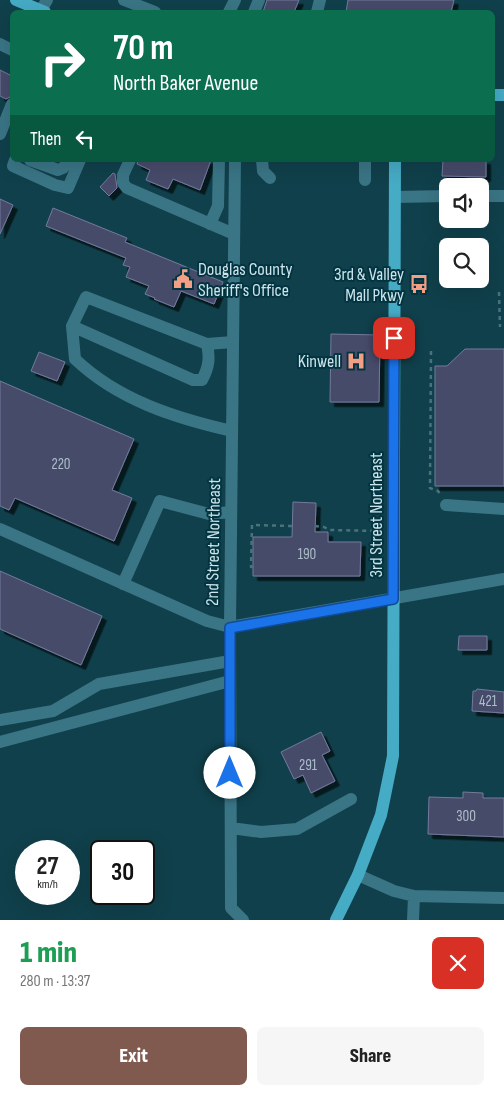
<!DOCTYPE html>
<meta charset="utf-8">
<style>
body{margin:0;font-family:"Sofia Sans Condensed",sans-serif;background:#f6f6f6;color:#222;height:100vh;display:flex;flex-direction:column;font-size:19px;white-space:nowrap}
*{box-sizing:border-box;margin:0}
p{font-size:16px;color:#767676}
.icon{flex:none;width:28px;height:28px;fill:none;stroke:currentColor;stroke-width:2;stroke-linecap:round;stroke-linejoin:round}
.map{position:relative;height:920px;overflow:hidden}
.details{display:flex;flex-direction:column;background:#fff;flex:1}
.details>*{flex:none}
.guide{position:absolute;left:10px;top:10px;width:485px;height:152px;border-radius:8px;box-shadow:0 5px 20px #0002;background:#0b6e4f;color:#fff;overflow:hidden}
.controls{position:absolute;left:439px;top:178px;display:grid;gap:10px}
.controls a{display:grid;place-items:center;width:50px;height:50px;border-radius:8px;background:#fff;box-shadow:0 5px 20px #0002;font-size:25px}
.speed{position:absolute;left:15px;top:840px;display:flex;gap:10px;font-size:25px;font-weight:700;text-align:center}
.speed>*{display:grid;place-content:center;width:65px;height:65px;border-radius:50%;background:#fff;box-shadow:0 5px 20px #0002;line-height:1}
.speed small{font-size:12px;font-weight:400}
.speed .limit{border:2px solid #111;border-radius:8px;background:#fff;color:#111}
.pin{position:absolute;display:grid;place-items:center;width:42px;height:42px;color:#fff;margin:-21px;border-radius:10px;box-shadow:0 2px 8px #0006}
.me{position:absolute;width:55px;margin:-28px;rotate:0deg;stroke-linejoin:round;filter:drop-shadow(0 0 4px #0008)}
.turn{display:flex;align-items:center;gap:18px;height:105px;padding:0 20px;font-size:22px}
.turn .icon{width:65px;height:65px;stroke-width:2.5}
.turn b{display:block;font-size:35px;line-height:42px}
.then{display:flex;align-items:center;height:48px;padding:0 20px;background:#0003;gap:10px;font-size:19px}
.round{display:grid;place-items:center;flex:none;width:52px;height:52px;border-radius:8px;background:#f6f6f6}
.headline{display:flex;align-items:center;justify-content:space-between;height:85px;padding:0 20px}
h1{font-size:30px;font-weight:800;line-height:38px;color:#1e9e55}
.primary-button{display:flex;gap:10px;margin-top:auto;padding:10px 20px}
.primary-button a{flex:1;height:58px;border-radius:8px;background:#805a4f;color:#fff;font-size:20px;font-weight:800;line-height:58px;text-align:center}
.primary-button a+a{background:#f6f6f6;color:#222}
.map>svg:first-child{display:block}
</style>
<div class="map">
<svg width="504" height="920" viewBox="0 0 504 920">
<defs>
<filter id="shadow"><feDropShadow dx="4.5" dy="4.5" stdDeviation="0" flood-color="#0009"/></filter>
</defs>
<rect width="100%" height="100%" fill="#10404b"/>
<path fill="#474b6b" stroke="#747a9d" filter="url(#shadow)" d="M267,0H299L294,12H263Z
M348,0H454L451,12H346Z
M0,70L12,76V96L6,99L0,96Z
M138,160H211L200,190L173,179L168,189L146,180L150,170L137,164Z
M443,160H486V177L442,176Z
M113,173L115,174L117,188L109,196L100,187Z
M0,199L13,205L0,234Z
M53,208L127,238L125,242L223,282L214,304L181,291L174,307L154,299L155,298L145,294L149,286L126,277L130,267L123,265L126,258L46,226Z
M331,334L380,335L379,402H330Z
M465,349H504V486H435V366H447Z
M39,352L65,362L57,381L31,371Z
M0,381L134,439L112,490L132,498L114,541L15,498L9,510L0,506Z
M293,502L316,503L315,532H328V542H361L360,576H253V537H292Z
M0,571L102,616L81,665L0,629Z
M459,636H487V650H458Z
M477,689L504,692V713L472,711L473,691H476Z
M321,732L330,751L322,755L335,781L311,793L303,775L294,779L281,752Z
M463,792L483,793V798H504V837L428,834L429,797L463,798Z"/>
<g fill="none" stroke-linecap="round" stroke-linejoin="round">
<path stroke="#49727c" stroke-width="2.5" stroke-dasharray="4 4" stroke-linecap="butt" d="M499,292L500,327
M431,351L430,488L438,491L440,494
M315,526L324,527L330,530L378,531
M253,567H251L252,525L292,526"/>
<path stroke="#3a7585" stroke-width="12" d="M124,0L155,12
M40,12L47,0
M229,12L235,0
M254,12L259,0
M317,12L320,0
M0,44L12,50
M0,134L12,104
M15,160L13,166L55,185L68,188L80,160
M30,160L58,170L63,168L70,160
M130,160L123,175V183L127,188L234,234
M235,160L230,627L231,908L243,920
M262,160L263,171L270,178
M365,180V160
M480,196H504
M395,197L448,196
M210,224L218,206L219,160
M72,326L193,380H202C209,367 210,358 207,344
M232,431C175,418 118,400 75,359L72,326L86,297L207,344L233,342
M446,505L504,509
M0,529L207,621L230,627L504,579
M123,584L160,501L209,514L231,512
M0,720L53,711L99,684L230,661
M0,742L230,681
M231,828L261,832L297,829L351,799
M358,875L394,891L414,896L504,898
M413,920L414,896"/>
<path stroke="#46abc5" stroke-width="12" d="M16,0L45,12
M492,95H504
M336,920L358,875L381,815L393,756L395,160"/>
</g>
<g fill="none" stroke-linecap="round" stroke-linejoin="round">
<g stroke="#114b97" stroke-width="12">
<path id="route" d="M230,773V628L393,599L394,338"/>
</g>
<use href="#route" stroke="#1a73e8" stroke-width="9"/>
</g>
<defs>
<g id="civic-bare" transform="scale(1.5)"><path d="M-.6-6.5H3V-4.5H.6V-3L4-1V1h2V6H-6V1h2V-1L-.6-3ZM-1.2 2.5V6h2.4V2.5Z" fill="#f39f85" stroke="#023541" stroke-width="2.5" paint-order="stroke"/></g>
<g id="bus-bare" transform="scale(1.5)"><path d="M-5-6H5V4H4V6H2V4H-2V6H-4V4H-5ZM-3.5-4V0h7V-4ZM-3.5 1.2v1.5H-2V1.2ZM2 1.2v1.5H3.5V1.2Z" fill="#f39f85" stroke="#023541" stroke-width="2.5" paint-order="stroke"/></g>
<g id="hospital-bare" transform="scale(1.5)"><path d="M-5-5h3v3.5h4V-5h3V5h-3V1.5h-4V5h-3Z" fill="#f39f85" stroke="#023541" stroke-width="2.5" paint-order="stroke"/></g>
</defs>
<g fill-rule="evenodd">
<use href="#civic-bare" x="183" y="279"/>
<use href="#bus-bare" x="419" y="284"/>
<use href="#hospital-bare" x="356" y="361"/>
</g>
<g text-anchor="middle" stroke-width="4" stroke-linejoin="round" paint-order="stroke">
<g font-size="15" fill="#acbecb">
<text x="61" y="469">220</text>
<text x="307" y="559">190</text>
<text x="488" y="706">421</text>
<text x="308" y="770">291</text>
<text x="466" y="821">300</text>
</g>
<g font-size="18" fill="#cde4eb" stroke="#023541" text-anchor="end">
<text x="198" y="275" text-anchor="start">Douglas County<tspan x="198" dy="21">Sheriff's Office</tspan></text>
<text x="404" y="280">3rd &amp; Valley<tspan x="404" dy="21">Mall Pkwy</tspan></text>
<text x="341" y="367">Kinwell</text>
</g>
<g font-size="18" fill="#cde4eb" stroke="#023541">
<text transform="translate(376 515) rotate(-90)" y="6">3rd Street Northeast</text>
<text transform="translate(213 542) rotate(-89)" y="6">2nd Street Northeast</text>
</g>
</g>
</svg>
<div class="controls">
<a><svg class="icon" aria-label="sound" viewBox="0 0 24 24"><path d="M4 9h4l5-4v14l-5-4H4zM17 9q2 3 0 6"/></svg></a>
<a><svg class="icon" aria-label="search" viewBox="0 0 24 24"><circle cx="10" cy="10" r="6"/><path d="M15 15l6 6"/></svg></a>
</div>
<div class="speed"><div>27<small>km/h</small></div><div class="limit">30</div></div>
<div class="pin" style="left:394px;top:338px;background:#d93025"><svg class="icon" aria-label="arrive" viewBox="0 0 24 24"><path d="M6 21V4h12l-3 4 3 4H6"/></svg></div>
<svg class="me" style="left:230px;top:773px" viewBox="-20 -20 40 40"><circle r="19" fill="#fff"/><path d="M0-13L10 11 0 6-10 11z" fill="#1a73e8"/></svg>
<div class="guide">
<div class="turn"><svg class="icon" aria-label="right" viewBox="0 0 24 24"><path d="M7 20v-9h11M14 6l5 5-5 5"/></svg><div><b>70 m</b>North Baker Avenue</div></div>
<div class="then">Then<svg class="icon" aria-label="left" viewBox="0 0 24 24"><path d="M17 20v-9H6M10 6l-5 5 5 5"/></svg></div>
</div>
</div>
<section class="details">
<div class="headline"><div><h1>1 min</h1><p>280 m · 13:37</p></div><a class="round" style="background:#d93025;color:#fff"><svg class="icon" aria-label="close" viewBox="0 0 24 24"><path d="M6 6l12 12M18 6L6 18"/></svg></a></div>
<div class="primary-button"><a>Exit</a><a>Share</a></div>
</section>
